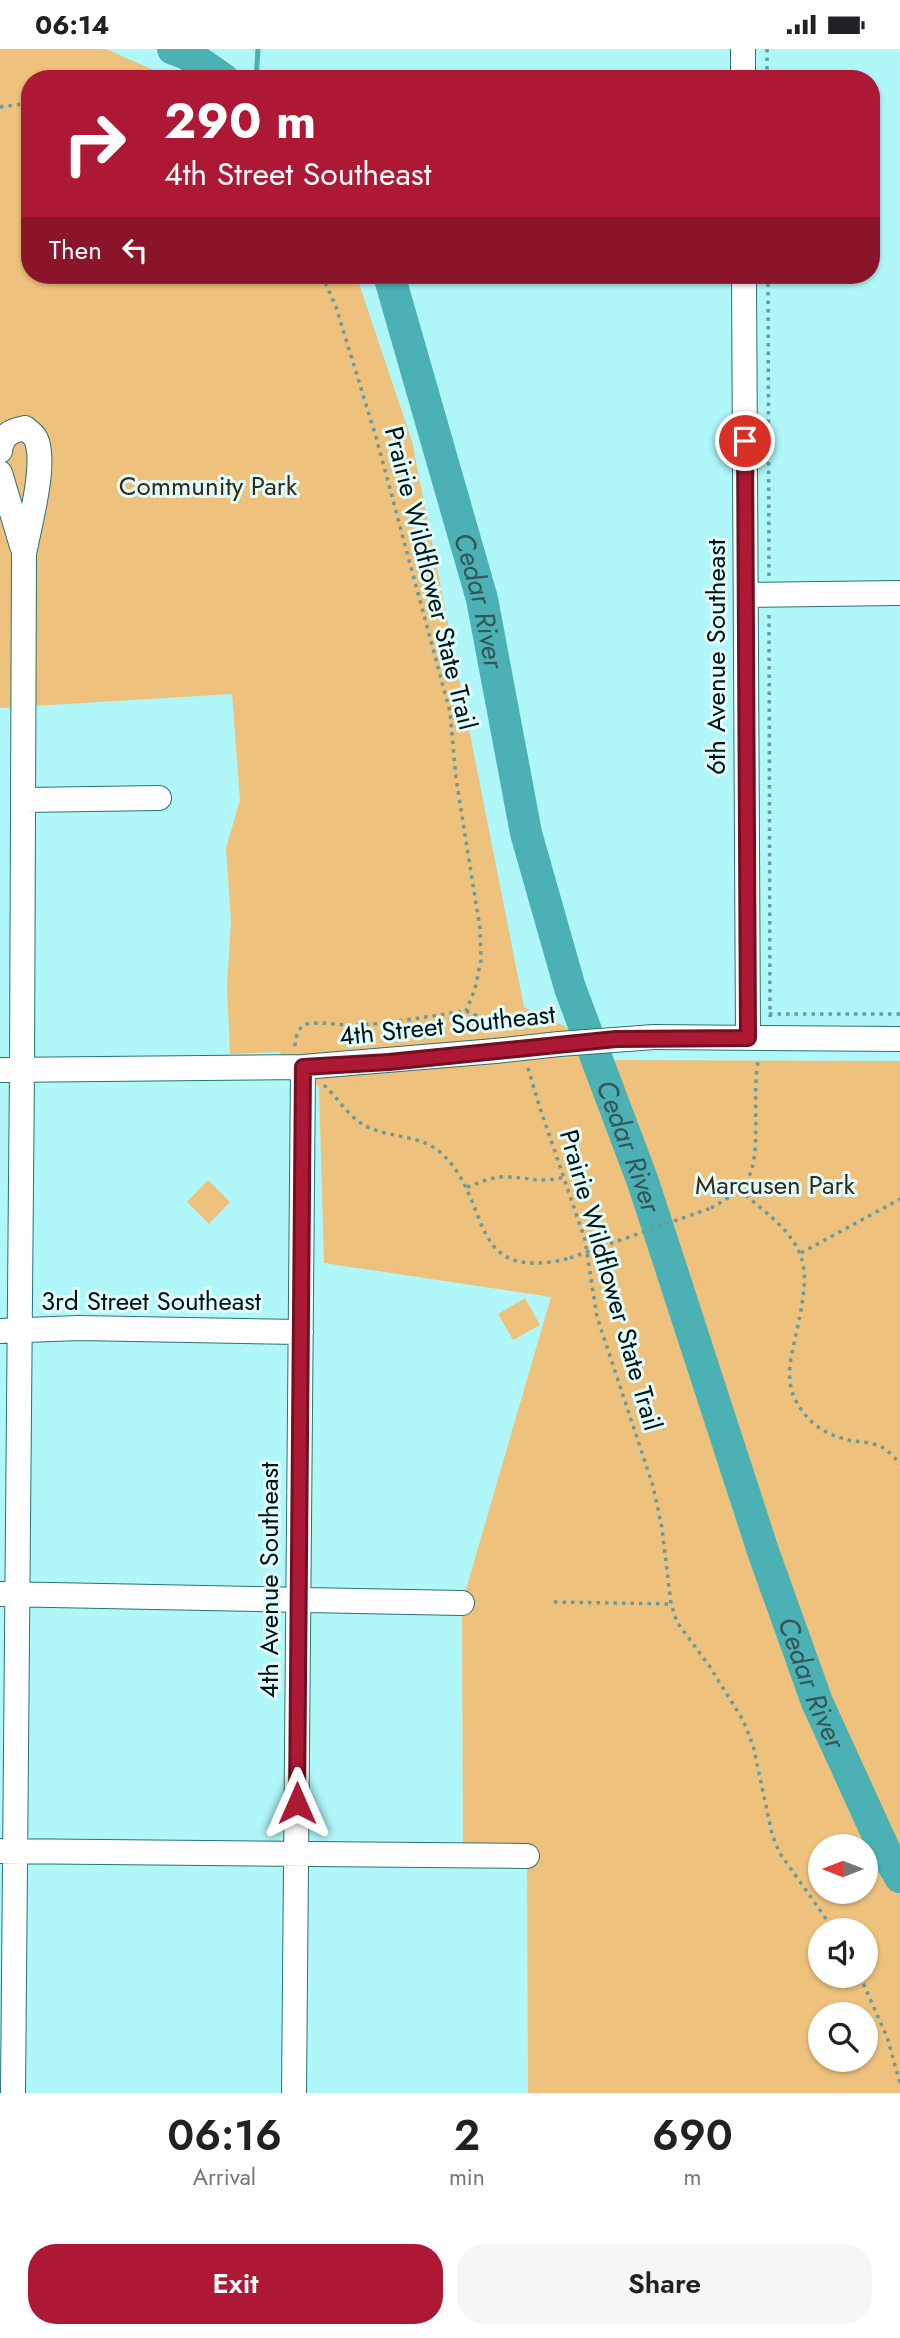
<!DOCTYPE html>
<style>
body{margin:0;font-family:Jost,sans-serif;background:#f6f6f6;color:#202124;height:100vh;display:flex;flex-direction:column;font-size:26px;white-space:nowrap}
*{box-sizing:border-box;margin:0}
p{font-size:23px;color:#757577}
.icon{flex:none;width:38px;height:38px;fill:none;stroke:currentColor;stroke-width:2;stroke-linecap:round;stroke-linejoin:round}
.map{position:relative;height:2044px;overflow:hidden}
.panel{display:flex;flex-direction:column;background:#fff;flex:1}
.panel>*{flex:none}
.banner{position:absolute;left:21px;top:21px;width:859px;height:214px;border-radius:28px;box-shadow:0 2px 5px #0004;background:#ad1935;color:#fff;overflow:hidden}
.needle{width:46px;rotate:270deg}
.buttons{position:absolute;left:808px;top:1785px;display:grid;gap:14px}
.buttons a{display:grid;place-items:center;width:70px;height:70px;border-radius:50%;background:#fff;box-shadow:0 2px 5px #0004;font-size:35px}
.pin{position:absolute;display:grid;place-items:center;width:60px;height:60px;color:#fff;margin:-30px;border:4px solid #fff;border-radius:50%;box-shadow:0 2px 7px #0007}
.me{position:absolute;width:77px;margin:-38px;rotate:0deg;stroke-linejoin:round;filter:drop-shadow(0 0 5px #0008)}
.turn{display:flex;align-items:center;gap:24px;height:147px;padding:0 28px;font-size:32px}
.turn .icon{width:91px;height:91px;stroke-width:2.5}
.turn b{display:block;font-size:49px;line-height:60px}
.then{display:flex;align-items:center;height:66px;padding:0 28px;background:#0003;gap:14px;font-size:26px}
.eta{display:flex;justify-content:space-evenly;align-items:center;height:119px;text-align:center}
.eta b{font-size:42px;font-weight:600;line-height:49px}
.button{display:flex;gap:14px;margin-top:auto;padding:14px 28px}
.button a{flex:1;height:80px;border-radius:28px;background:#ad1935;color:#fff;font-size:28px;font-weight:600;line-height:80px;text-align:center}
.button a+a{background:#f6f6f6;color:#202124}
.status{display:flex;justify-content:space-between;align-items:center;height:49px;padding:0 35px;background:#fff;direction:ltr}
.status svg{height:19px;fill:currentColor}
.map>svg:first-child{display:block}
</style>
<div class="status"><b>06:14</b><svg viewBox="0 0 49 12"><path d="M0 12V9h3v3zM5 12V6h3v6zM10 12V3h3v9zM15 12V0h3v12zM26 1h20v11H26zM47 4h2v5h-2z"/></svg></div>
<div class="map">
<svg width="900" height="2044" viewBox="0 0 900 2044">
<rect width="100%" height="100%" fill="#b0f7f9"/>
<path fill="#eec27c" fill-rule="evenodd" d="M0,0H106L174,30H30V226H356L412,392L524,958L585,987L590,1011L900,1012V2044H528L527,1808L463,1807L462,1554L551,1248L324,1214L319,1038L279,1003L230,1005L227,936L231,872L226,799L240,751L232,645L0,659ZM821,1797H866V1843H821ZM821,1881H866V1927H821ZM821,1965H866V2011H821Z
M208,1131L230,1153L209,1175L187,1153Z
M525,1249L540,1276L513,1291L498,1265Z"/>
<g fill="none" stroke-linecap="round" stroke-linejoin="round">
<path stroke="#4bb1b4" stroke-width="5" d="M256,30L258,0"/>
<g stroke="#4bb1b4" stroke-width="32">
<path d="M173,0L187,5L223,30"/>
<path id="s1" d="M389,226L482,550L526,784L570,939L643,1133L764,1505L817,1653L885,1802L900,1828"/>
</g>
<g stroke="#2a7274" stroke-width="26">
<path id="minor" d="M743,0V30
M744,226L748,989
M0,402C2,386 10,382 25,379C29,382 34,386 36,390C47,415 29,477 24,505L22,1020L13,2044
M0,424L22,497
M746,546L900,544
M24,751L159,749
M654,988L900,990
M0,1021L303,1018L495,1002
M0,1282L79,1279L301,1283
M0,1545L462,1554
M0,1802L527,1807
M294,2044L303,1018"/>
</g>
<path stroke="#6a9c9d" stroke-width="3.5" stroke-dasharray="3.5 5" stroke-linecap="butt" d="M767,0V30
M0,58L30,54
M322,226L336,258L376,388L450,663L456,729L480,879L481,911L475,940L466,962
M768,226L769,527
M769,566L770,968
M466,962L505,979
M769,965H900
M295,997C296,988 297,978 307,975C322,972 341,977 357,976C393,974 429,967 466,962
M528,1019L539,1056L585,1191L597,1268L653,1437L662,1479L671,1555L677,1573L710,1618L743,1671L753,1696L772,1785L779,1803L834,1881
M324,1036C339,1050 350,1071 370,1079C392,1089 420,1086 440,1103C494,1150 463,1236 570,1209
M467,1138C478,1134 489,1129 501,1128C524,1127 539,1135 564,1128
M739,1141C813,1200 813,1209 793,1299C789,1316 787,1336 796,1352C809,1376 827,1387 854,1392C862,1393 873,1394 880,1397C888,1401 895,1409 900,1415
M711,1159C723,1152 737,1145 746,1133C764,1106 750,1044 759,1009
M801,1204L900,1150
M554,1553L671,1555
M860,1927L887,1988L900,2034"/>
<use href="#minor" stroke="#fff" stroke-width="24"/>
<g stroke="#2a7274" stroke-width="26" stroke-linecap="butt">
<path id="minor-bridge" d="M495,1002L559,995L654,988"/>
</g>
<path stroke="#6a9c9d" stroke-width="3.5" stroke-dasharray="3.5 5" stroke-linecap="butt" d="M570,1209L711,1159"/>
<use href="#minor-bridge" stroke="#fff" stroke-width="24"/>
</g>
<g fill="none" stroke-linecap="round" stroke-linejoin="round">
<g stroke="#701022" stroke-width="18">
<path id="route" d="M297,1754L303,1018L389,1013L616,990L748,989L745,392"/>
</g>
<use href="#route" stroke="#ad1935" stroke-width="12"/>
</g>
<g text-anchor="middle" stroke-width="6" stroke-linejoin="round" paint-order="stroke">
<g font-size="26" fill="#372a16" stroke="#e1fcfc">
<text x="208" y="446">Community Park</text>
<text x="775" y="1145">Marcusen Park</text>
</g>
<g font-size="26" fill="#001213" stroke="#e1fcfc">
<text transform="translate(431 529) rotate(76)" y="9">Prairie Wildflower State Trail</text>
<text transform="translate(716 608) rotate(-90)" y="9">6th Avenue Southeast</text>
<text transform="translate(447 976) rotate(-6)" y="9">4th Street Southeast</text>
<text transform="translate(611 1231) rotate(74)" y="9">Prairie Wildflower State Trail</text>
<text x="151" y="1261">3rd Street Southeast</text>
<text transform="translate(269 1531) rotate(-90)" y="9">4th Avenue Southeast</text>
</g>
<g font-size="28" font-style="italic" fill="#355556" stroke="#e1fcfc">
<text dy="10" stroke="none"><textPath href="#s1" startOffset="338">Cedar River</textPath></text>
<text dy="10" stroke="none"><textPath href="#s1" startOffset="905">Cedar River</textPath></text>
<text dy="10" stroke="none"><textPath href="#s1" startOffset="1472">Cedar River</textPath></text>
</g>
</g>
</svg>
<div class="buttons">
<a><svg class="needle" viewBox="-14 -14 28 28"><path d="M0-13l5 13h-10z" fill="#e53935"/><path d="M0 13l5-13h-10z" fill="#757577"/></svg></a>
<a><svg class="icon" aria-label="sound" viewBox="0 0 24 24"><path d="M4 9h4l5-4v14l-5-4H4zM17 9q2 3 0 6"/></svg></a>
<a><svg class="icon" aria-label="search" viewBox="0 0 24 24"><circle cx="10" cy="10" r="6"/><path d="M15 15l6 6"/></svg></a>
</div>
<div class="pin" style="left:745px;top:392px;background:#d93025"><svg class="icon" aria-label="arrive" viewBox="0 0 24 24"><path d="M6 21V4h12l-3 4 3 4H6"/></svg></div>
<svg class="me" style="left:297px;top:1754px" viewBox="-20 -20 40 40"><path d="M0-17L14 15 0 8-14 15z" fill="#ad1935" stroke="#fff" stroke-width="4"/></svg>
<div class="banner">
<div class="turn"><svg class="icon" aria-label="right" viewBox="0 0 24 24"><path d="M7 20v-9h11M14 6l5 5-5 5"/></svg><div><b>290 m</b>4th Street Southeast</div></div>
<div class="then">Then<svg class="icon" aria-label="left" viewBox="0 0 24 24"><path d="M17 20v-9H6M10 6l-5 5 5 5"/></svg></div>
</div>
</div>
<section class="panel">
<div class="eta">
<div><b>06:16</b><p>Arrival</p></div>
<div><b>2</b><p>min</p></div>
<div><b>690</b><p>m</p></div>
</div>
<div class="button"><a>Exit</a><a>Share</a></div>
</section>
